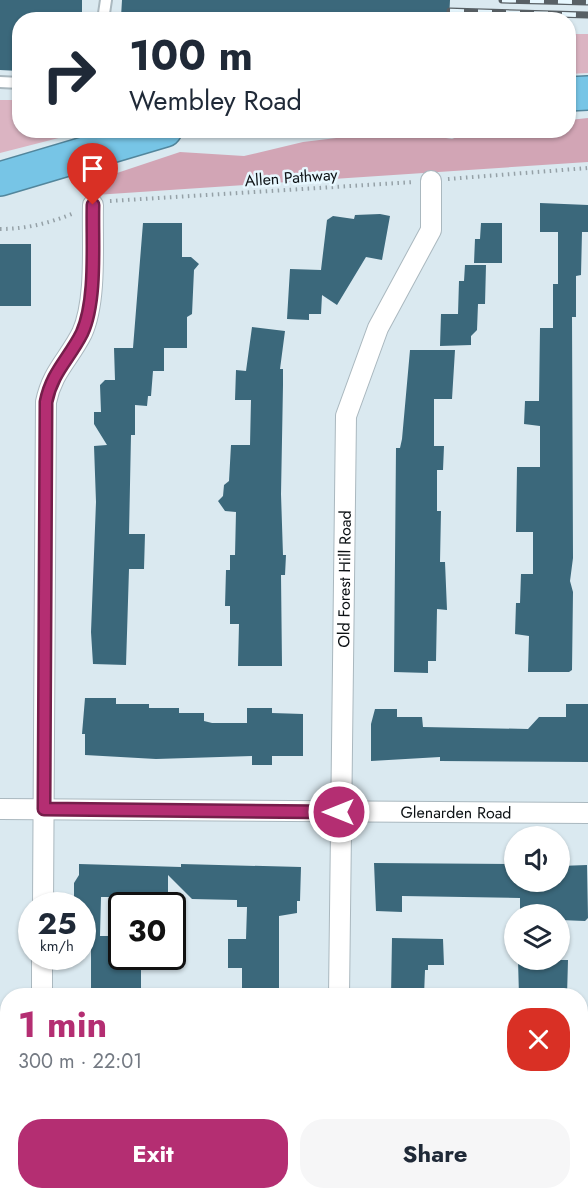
<!DOCTYPE html>
<meta charset="utf-8">
<style>
body{margin:0;font-family:Jost,sans-serif;background:#f6f6f7;color:#1f2937;height:100vh;display:flex;flex-direction:column;font-size:22px;white-space:nowrap}
*{box-sizing:border-box;margin:0}
p{font-size:20px;color:#747a83}
.icon{flex:none;width:33px;height:33px;fill:none;stroke:currentColor;stroke-width:2;stroke-linecap:round;stroke-linejoin:round}
.map{position:relative;flex:1;overflow:hidden}
.drawer{position:absolute;left:0px;top:988px;width:588px;height:212px;display:flex;flex-direction:column;background:#fff;border-radius:24px 24px 0 0;box-shadow:0 2px 4px #0004}
.drawer>*{flex:none}
.banner{position:absolute;left:12px;top:12px;width:564px;height:126px;border-radius:24px;box-shadow:0 2px 4px #0004;background:#fff;color:#1f2937;overflow:hidden}
.fabs{position:absolute;left:504px;top:826px;display:grid;gap:12px}
.fabs a{display:grid;place-items:center;width:66px;height:66px;border-radius:50%;background:#fff;box-shadow:0 2px 4px #0004;font-size:30px}
.speed{position:absolute;left:18px;top:892px;display:flex;gap:12px;font-size:30px;font-weight:700;text-align:center}
.speed>*{display:grid;place-content:center;width:78px;height:78px;border-radius:50%;background:#fff;box-shadow:0 2px 4px #0004;line-height:1}
.speed small{font-size:15px;font-weight:400}
.speed .limit{border:3px solid #111;border-radius:9px;background:#fff;color:#111}
.pin{position:absolute;display:grid;place-items:center;width:51px;height:51px;color:#fff;margin:-62px -26px;border-radius:50% 50% 50% 0;rotate:-45deg;box-shadow:0 0 6px #0007}
.pin .icon{rotate:45deg}
.me{position:absolute;width:66px;margin:-33px;rotate:270deg;stroke-linejoin:round;filter:drop-shadow(0 0 4px #0008)}
.turn{display:flex;align-items:center;gap:21px;height:126px;padding:0 18px;font-size:27px}
.turn .icon{width:78px;height:78px;stroke-width:2.5}
.turn b{display:block;font-size:42px;line-height:51px}
.round{display:grid;place-items:center;flex:none;width:63px;height:63px;border-radius:24px;background:#f6f6f7}
.headline{display:flex;align-items:center;justify-content:space-between;height:102px;padding:0 18px}
h1{font-size:36px;font-weight:700;line-height:45px;color:#b42e72}
.primary-button{display:flex;gap:12px;margin-top:auto;padding:12px 18px}
.primary-button a{flex:1;height:69px;border-radius:24px;background:#b42e72;color:#fff;font-size:24px;font-weight:700;line-height:69px;text-align:center}
.primary-button a+a{background:#f6f6f7;color:#1f2937}
.map>svg:first-child{display:block}
</style>
<div class="map">
<svg width="588" height="1199" viewBox="0 0 588 1199">
<rect width="100%" height="100%" fill="#dae9f0"/>
<path fill="#dbb4c2" d="M569,34H588V73L569,74Z
M0,100H19L20,130L86,131L0,153Z
M52,1193H107V1199H52Z"/>
<path fill="#d2a5b5" d="M588,118V162L95,195L89,194L87,187L93,181L180,152L244,156L303,142L353,136L422,134L452,139L472,131L568,130L569,120Z"/>
<path fill="#3b687b" d="M0,0H82V20H20V71L0,70Z
M122,0H450L449,20L121,17Z
M540,203L588,205V232H582L581,275L576,276V317H572L573,558L570,581L573,592L572,670L569,672H528L529,636L515,634L516,603H520L521,574H533V532H516L517,467H540V426L524,424L525,401H539L540,328H553V284H558V232H540Z
M380,214L390,216L382,260L366,257L337,305L322,295L321,314H309V320L287,319L290,269L321,270L327,220L333,216L354,219L355,215Z
M143,223H182V257H191L199,264L194,270L192,314L187,317V348H164V371H153L151,396H148L147,406L135,405V435H131L129,534H145L144,569H129L126,665L93,664L91,632L96,502L94,446L107,445L94,424V412H101L100,385L105,380H115L114,348H133Z
M481,223H502V263H474L475,239H480Z
M0,244H31V306H0Z
M465,265H486L485,304H478L477,330L471,336V345L440,346L441,314H458L459,281H464Z
M252,327L285,331L280,369H283V385L281,494L283,555H286L285,575H281L282,666H238L239,624H230V606H225L226,570H230V555H235L236,512L225,511L218,501L223,496L224,485L229,481L231,445H250L251,400H235L236,370L246,371Z
M410,350H455L452,399H434V446H444L443,470H437V511H441L440,562H445L447,610L437,609L436,661H428V673L394,672L396,448H400L402,439Z
M85,698H116V704H149V708H179V713H204V721L212,723H247V708H272V713L303,714V756H272V765H252V756L156,759L85,755V734H82Z
M566,704H588V762L440,761V757L371,761V724L375,709H397V717H422L423,727L528,729L539,717H566Z
M374,863L514,864V882H560V866L587,865L588,918L585,921L560,920L556,911H520V898L402,896V912L376,911Z
M79,864L181,867V864L301,867L300,901H297V913L279,916V992H276V996H242V968H228V939H246L247,907H237V900L192,899L168,875V892L160,901L156,897H101L100,936H122V957H125V970H141V995L91,994V936L85,907L77,906V899H74V883L79,875Z
M392,938L443,939L444,965H428V970H425L424,996H391Z
M518,960H568L567,996H519Z"/>
<g fill="none" stroke-linecap="round" stroke-linejoin="round">
<g stroke="#aab8bf" stroke-width="14">
<path id="lane" d="M103,20L106,0
M0,82L20,83"/>
</g>
<g stroke="#aab8bf" stroke-width="22">
<g id="street">
<path id="s1" d="M0,809L588,813"/>
<path d="M43,906L46,402C52,372 69,359 82,333C97,300 92,241 93,205"/>
<path d="M42,996V957"/>
<path id="s2" d="M339,996L346,416L378,328L431,230V181"/>
<path d="M40,1199V1192"/>
<path d="M339,1199V1192"/>
</g>
</g>
<g stroke="#52869c" stroke-width="36">
<path id="highway" d="M568,94L588,93
M0,179L165,130"/>
</g>
<path stroke="#95a1a7" stroke-width="4" stroke-dasharray="1.5 4.5" stroke-linecap="butt" d="M448,179L588,168
M110,201L414,182
M0,229C27,229 50,223 74,213"/>
<use href="#lane" stroke="#fff" stroke-width="10"/>
<use href="#street" stroke="#fff" stroke-width="20"/>
<use href="#highway" stroke="#77c5e6" stroke-width="33"/>
<g stroke="#586065" stroke-width="7">
<path id="rail" d="M502,0L588,2
M450,11L588,15"/>
</g>
<use href="#rail" stroke="#e7f7fe" stroke-width="4.5" stroke-dasharray="14" stroke-linecap="butt"/>
</g>
<g fill="none" stroke-linecap="round" stroke-linejoin="round">
<g stroke="#751e4a" stroke-width="15">
<path id="route" d="M93,205C92,241 97,300 82,333C69,359 52,372 46,402L44,809L339,812"/>
</g>
<use href="#route" stroke="#b42e72" stroke-width="10"/>
</g>
<g text-anchor="middle" stroke-width="5" stroke-linejoin="round" paint-order="stroke">
<g font-size="16" fill="#0c1114" stroke="#e7f7fe">
<text transform="translate(291 177) rotate(-4)" y="6">Allen Pathway</text>
<text dy="6" stroke="none"><textPath href="#s2" startOffset="417">Old Forest Hill Road</textPath></text>
<text dy="6" stroke="none"><textPath href="#s1" startOffset="456">Glenarden Road</textPath></text>
</g>
</g>
</svg>
<div class="fabs">
<a><svg class="icon" aria-label="sound" viewBox="0 0 24 24"><path d="M4 9h4l5-4v14l-5-4H4zM17 9q2 3 0 6"/></svg></a>
<a><svg class="icon" aria-label="layers" viewBox="0 0 24 24"><path d="M12 4l9 5-9 5-9-5zM3 14l9 5 9-5"/></svg></a>
</div>
<div class="speed"><div>25<small>km/h</small></div><div class="limit">30</div></div>
<div class="pin" style="left:93px;top:205px;background:#d93025"><svg class="icon" aria-label="arrive" viewBox="0 0 24 24"><path d="M6 21V4h12l-3 4 3 4H6"/></svg></div>
<svg class="me" style="left:339px;top:812px" viewBox="-20 -20 40 40"><circle r="17" fill="#b42e72" stroke="#fff" stroke-width="3"/><path d="M0-11L8 9 0 5-8 9z" fill="#fff"/></svg>
<div class="banner">
<div class="turn"><svg class="icon" aria-label="right" viewBox="0 0 24 24"><path d="M7 20v-9h11M14 6l5 5-5 5"/></svg><div><b>100 m</b>Wembley Road</div></div>
</div>
<section class="drawer">
<div class="headline"><div><h1>1 min</h1><p>300 m · 22:01</p></div><a class="round" style="background:#d93025;color:#fff"><svg class="icon" aria-label="close" viewBox="0 0 24 24"><path d="M6 6l12 12M18 6L6 18"/></svg></a></div>
<div class="primary-button"><a>Exit</a><a>Share</a></div>
</section>
</div>
